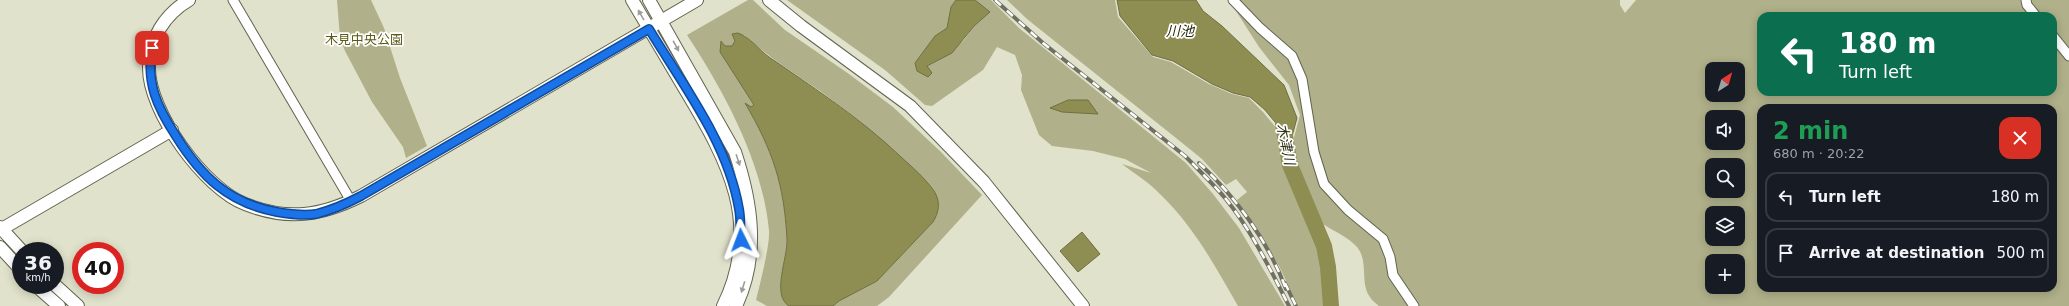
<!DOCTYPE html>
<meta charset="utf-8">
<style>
body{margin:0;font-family:"DejaVu Sans","Noto Sans JP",sans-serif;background:#20242c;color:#f1f3f6;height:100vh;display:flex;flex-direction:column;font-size:15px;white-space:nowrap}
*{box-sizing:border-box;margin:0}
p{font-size:13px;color:#9ea1a6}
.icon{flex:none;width:22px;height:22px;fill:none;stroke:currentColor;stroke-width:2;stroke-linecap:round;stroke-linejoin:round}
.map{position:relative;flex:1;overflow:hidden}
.details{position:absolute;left:1757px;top:104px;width:300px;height:188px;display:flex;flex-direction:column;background:#171b24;border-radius:12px;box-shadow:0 2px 10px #0003}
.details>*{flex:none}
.banner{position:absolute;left:1757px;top:12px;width:300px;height:84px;border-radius:12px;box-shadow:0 2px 10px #0003;background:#0b6e4f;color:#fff;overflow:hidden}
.needle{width:26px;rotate:37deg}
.controls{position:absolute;left:1705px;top:62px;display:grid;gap:8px}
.controls a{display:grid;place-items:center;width:40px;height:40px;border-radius:8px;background:#171b24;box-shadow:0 2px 10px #0003;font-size:20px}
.speed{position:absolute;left:12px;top:242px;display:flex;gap:8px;font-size:20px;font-weight:700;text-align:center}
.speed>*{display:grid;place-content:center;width:52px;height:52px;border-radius:50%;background:#171b24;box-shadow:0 2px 10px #0003;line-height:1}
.speed small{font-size:10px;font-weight:400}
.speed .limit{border:6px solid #d22;background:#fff;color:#111}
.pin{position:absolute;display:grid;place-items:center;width:34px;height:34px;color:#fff;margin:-17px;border-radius:8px;box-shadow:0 2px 6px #0006}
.me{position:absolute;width:44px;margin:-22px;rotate:357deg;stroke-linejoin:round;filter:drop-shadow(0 0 3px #0008)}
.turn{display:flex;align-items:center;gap:14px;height:84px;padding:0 16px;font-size:18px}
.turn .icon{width:52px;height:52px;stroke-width:2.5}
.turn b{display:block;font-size:28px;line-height:34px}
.round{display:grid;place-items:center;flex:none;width:42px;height:42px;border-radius:12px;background:#20242c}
.headline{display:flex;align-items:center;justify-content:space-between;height:68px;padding:0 16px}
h1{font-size:24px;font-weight:600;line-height:30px;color:#1e9e55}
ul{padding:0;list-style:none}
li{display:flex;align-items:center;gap:12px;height:50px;margin:0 8px 6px;padding:0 8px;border:2px solid #363941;border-radius:12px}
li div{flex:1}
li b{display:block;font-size:15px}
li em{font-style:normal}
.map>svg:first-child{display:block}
</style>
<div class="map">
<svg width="2069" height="306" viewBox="0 0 2069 306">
<rect width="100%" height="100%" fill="#e1e2cb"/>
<path fill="#b0b18a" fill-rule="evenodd" d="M337,0H371L384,28L400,78L427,146L406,158L403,147L372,102L345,51L340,38Z
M748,0H753L785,30L849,74L893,107L941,152L982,195L889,297L877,306H833L839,301L877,281L933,222L934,192C900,154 861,121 820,91C794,73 768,57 744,35L734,38L735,41L732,46H725L722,42L720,52L754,105L751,108L746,105C774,152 784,185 787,240C788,258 771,295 789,306H767L756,300C760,284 770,245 769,231C763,163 724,91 687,35Z
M787,0H956L951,7L947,28C929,40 929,46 927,66L937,61L963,41L974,26L989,12L975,0H991L1019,28L1186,163L1213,194L1239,228L1285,306H1238C1215,266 1194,227 1161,195C1150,183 1135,174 1122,164L1151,173L1125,159L1093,151L1052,146L1039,135L1021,90L1022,75L1015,55L997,47L983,70L932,106L925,105L885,70Z
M1007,0H1115L1118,17L1153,57L1171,62L1209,84L1232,94L1249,98L1263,112L1277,129L1280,148L1292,145L1300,115L1289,85L1259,47L1229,0H1620V5L1625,13L1636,0H2069V306H1379C1376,303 1372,301 1370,297C1359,282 1370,259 1355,245C1346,236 1332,230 1321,223C1317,250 1326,278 1327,306H1298L1279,266L1237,200L1247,192L1236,179L1226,185L1202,159L1181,142L1027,19ZM1761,16H2053V92H1761ZM1712,69H1738V95H1712ZM1761,108H2053V288H1761ZM1712,117H1738V143H1712ZM1712,165H1738V191H1712ZM1712,213H1738V239H1712ZM1712,261H1738V287H1712Z"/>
<path fill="#8e8e52" stroke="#6f6f42" d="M956,0H975L990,12L974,26L952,53L927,66L932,73L928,77L917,71L915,63L935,36L947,28L951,7Z
M1117,0H1196L1203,11L1222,26L1284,85L1297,118L1290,144L1281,145L1280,128L1265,110L1250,97L1233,93L1212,84L1173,61L1152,55L1120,16Z
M738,33C751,38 758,49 769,57C814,88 860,118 900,156C912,167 925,178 934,191C941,202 939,212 933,222L877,281L839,301L833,306H789C771,295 788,258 787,239C784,184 773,151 745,103L751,107L754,105L720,52L721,41L725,46H732L735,41L732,34Z
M1068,100H1088L1098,114L1062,112L1050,108Z
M1082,232L1100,254L1078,272L1060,251Z"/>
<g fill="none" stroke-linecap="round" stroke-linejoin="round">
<path stroke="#8e8e52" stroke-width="16" d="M1283,124L1290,165L1324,246L1328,267L1331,306"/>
<g stroke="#636450" stroke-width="11">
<path id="minor" d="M233,0L351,201
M1233,0L1260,28L1292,56L1302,79L1314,152L1324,184L1348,210L1383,239L1390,257L1393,275L1414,306
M2026,0L2027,5L2036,16
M2053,36L2069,56"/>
</g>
<g stroke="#636450" stroke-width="14">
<path id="tertiary" d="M189,0C165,14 149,39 149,67C148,111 204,188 245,204C288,221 321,216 361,196L697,0
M632,0C650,30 668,61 686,91C728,161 763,225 723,306
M649,0L735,152C752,203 760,255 736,306
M769,0L801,26L910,106L984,182L1083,306
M0,227L22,251
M0,230L172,130
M0,247L21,270
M35,285L59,306
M55,285L78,306"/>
</g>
<use href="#minor" stroke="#fff" stroke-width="9"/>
<use href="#tertiary" stroke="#fff" stroke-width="12"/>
<g stroke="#707062" stroke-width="4">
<path id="rail" d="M995,0L1043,43L1185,156C1199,170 1213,184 1225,198C1252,231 1270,269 1289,306
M1199,163C1236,197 1268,241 1286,289
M1285,283L1296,306"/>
</g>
<use href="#rail" stroke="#fff" stroke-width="2.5" stroke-dasharray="8" stroke-linecap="butt"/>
</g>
<defs><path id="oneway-solid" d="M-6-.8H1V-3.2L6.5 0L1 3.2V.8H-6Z"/></defs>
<g fill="#9d9d99">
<use href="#oneway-solid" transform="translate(641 15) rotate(-120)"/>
<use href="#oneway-solid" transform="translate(676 46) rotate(61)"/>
<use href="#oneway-solid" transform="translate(738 160) rotate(72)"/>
<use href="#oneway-solid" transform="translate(743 287) rotate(107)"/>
</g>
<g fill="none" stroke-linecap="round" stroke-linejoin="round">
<g stroke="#114b97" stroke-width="10">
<path id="route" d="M152,48C146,83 157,107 176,136C201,176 228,203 277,212C289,214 304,216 316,214C332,210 346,204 361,196L649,29C683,85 728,143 739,209C741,219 740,230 741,240"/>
</g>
<use href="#route" stroke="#1a73e8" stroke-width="7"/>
</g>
<g text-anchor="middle" stroke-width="3.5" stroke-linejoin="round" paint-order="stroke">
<g font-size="13" fill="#5c5a14" stroke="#fff">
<text x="364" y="44">木見中央公園</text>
</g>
<g font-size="14" font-style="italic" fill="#2b2b0f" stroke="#fff">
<text x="1180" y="36">川池</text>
<text transform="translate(1286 144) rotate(78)" y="5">木津川</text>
</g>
</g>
</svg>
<div class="controls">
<a><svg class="needle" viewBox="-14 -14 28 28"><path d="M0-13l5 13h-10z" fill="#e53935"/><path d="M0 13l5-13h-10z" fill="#9ea1a6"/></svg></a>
<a><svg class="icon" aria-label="sound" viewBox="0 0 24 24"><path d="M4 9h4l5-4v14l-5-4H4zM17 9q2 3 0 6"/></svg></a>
<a><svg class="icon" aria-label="search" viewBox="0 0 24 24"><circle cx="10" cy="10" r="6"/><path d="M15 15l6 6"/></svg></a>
<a><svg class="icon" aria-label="layers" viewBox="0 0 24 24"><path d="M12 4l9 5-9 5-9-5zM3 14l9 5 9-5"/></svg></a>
<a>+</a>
</div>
<div class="speed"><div>36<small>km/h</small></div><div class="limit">40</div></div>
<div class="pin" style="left:152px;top:48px;background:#d93025"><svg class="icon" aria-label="arrive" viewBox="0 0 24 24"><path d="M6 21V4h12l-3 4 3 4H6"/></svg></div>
<svg class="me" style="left:741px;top:240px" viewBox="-20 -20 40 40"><path d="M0-17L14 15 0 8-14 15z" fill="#1a73e8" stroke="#fff" stroke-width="4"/></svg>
<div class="banner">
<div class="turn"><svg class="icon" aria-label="left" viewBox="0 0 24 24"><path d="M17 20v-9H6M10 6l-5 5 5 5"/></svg><div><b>180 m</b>Turn left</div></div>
</div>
<section class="details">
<div class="headline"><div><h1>2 min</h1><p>680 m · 20:22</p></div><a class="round" style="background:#d93025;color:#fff"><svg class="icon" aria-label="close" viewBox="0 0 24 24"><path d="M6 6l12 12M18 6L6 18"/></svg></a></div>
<ul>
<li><svg class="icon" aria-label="left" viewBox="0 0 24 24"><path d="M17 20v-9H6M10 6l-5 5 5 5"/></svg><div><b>Turn left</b></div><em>180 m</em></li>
<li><svg class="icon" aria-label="arrive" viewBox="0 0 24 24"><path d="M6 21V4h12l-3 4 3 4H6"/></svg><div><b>Arrive at destination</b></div><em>500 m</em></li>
</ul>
</section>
</div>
